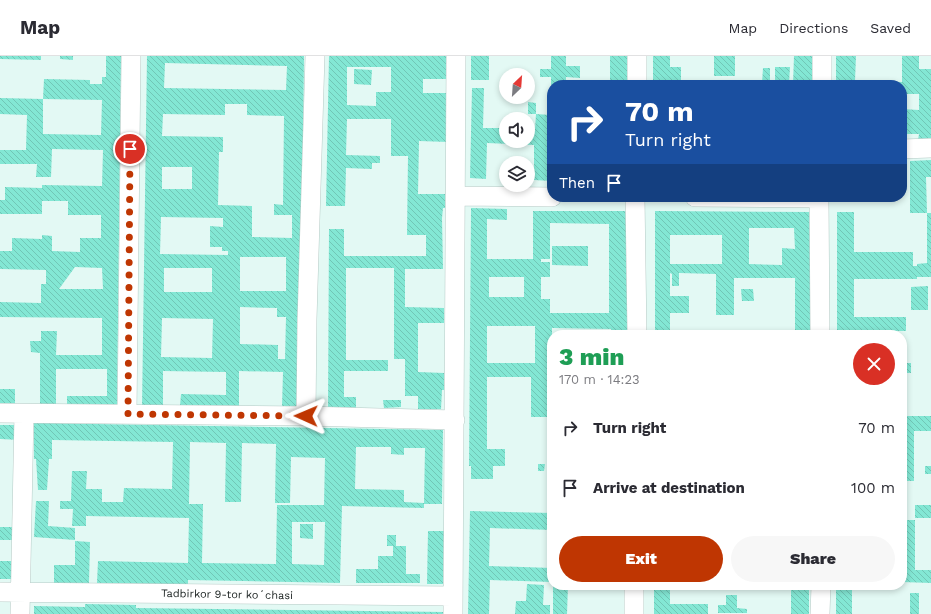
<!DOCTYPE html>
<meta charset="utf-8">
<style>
body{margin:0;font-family:"Work Sans",sans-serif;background:#f7f7f7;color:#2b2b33;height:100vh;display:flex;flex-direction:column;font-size:15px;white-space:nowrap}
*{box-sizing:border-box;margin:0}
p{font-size:13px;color:#7c7c81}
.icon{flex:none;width:22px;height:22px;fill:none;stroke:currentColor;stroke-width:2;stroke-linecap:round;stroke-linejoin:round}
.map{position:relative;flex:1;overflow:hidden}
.side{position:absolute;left:547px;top:274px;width:360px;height:260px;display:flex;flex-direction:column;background:#fff;border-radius:16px;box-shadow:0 2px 6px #0003}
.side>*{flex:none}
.guide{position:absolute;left:547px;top:24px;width:360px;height:122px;border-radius:16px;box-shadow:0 2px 6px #0003;background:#1a4fa0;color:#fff;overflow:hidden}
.needle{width:26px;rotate:25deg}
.fabs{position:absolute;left:499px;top:12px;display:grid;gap:8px}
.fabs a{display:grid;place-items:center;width:36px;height:36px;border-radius:50%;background:#fff;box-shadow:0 2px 6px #0003;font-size:20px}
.pin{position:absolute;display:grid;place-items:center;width:34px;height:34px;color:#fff;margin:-17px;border:2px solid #fff;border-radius:50%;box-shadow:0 1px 4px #0007}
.me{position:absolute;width:44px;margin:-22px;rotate:271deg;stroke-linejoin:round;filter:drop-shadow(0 0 3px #0008)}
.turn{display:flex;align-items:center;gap:14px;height:84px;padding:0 12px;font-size:18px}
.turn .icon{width:52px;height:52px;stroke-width:2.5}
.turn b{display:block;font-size:28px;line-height:34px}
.then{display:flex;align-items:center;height:38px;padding:0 12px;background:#0003;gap:8px;font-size:15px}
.round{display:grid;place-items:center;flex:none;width:42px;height:42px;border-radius:21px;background:#f7f7f7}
.overview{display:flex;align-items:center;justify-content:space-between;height:68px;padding:0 12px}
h1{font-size:24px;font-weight:800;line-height:30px;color:#1e9e55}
.button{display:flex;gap:8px;margin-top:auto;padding:8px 12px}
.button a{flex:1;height:46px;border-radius:24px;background:#bf3602;color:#fff;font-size:16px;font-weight:800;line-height:46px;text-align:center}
.button a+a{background:#f7f7f7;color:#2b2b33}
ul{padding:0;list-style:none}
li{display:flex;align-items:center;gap:12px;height:60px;padding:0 12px}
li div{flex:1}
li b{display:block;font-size:15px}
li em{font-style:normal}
header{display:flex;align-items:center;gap:24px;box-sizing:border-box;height:56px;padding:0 20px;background:#fff;border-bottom:1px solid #e1e1e2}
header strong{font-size:19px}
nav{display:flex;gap:22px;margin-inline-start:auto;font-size:14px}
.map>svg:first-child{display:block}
</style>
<header>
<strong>Map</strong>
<nav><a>Map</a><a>Directions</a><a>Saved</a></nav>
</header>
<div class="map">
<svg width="931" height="558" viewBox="0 0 931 558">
<defs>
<pattern id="building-back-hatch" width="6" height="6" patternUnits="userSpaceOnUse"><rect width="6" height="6" fill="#83e7d4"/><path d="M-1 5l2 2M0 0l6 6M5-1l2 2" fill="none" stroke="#71c6b6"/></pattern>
</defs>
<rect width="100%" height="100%" fill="#e3f9f4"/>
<path fill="url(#building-back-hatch)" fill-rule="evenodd" d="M0,0H41V4L0,3Z
M60,0H73V4L60,3Z
M106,0H121L117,351H67V340H107V313H56V350H40V297L31,296L30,285H41V275H57L56,299H102V262L0,261V246L41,247V228H46V214L0,213V195H12V182L42,183V179L52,180V195L80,196V182H101V159H68V145H42V158H0V144H5V131L42,132V129L102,130L103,94L52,93L51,121H36L37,108H0V94H26L27,59L0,58V42L43,43V78L101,79L102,44L43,43L44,23L90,24V28H102V21H106ZM75,211L102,212L103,233H59Z
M147,0H304L300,352L282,351L283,316L239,315V351L180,350L181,338L226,339V316L163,315V353H142ZM165,7L287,10L286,34L164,32ZM225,48H247V59L284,60L283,149L274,148V159H292V182L252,181V150L218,149L219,96H223V81L162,80L163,58L225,59ZM162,111H192V133H162ZM161,161L223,162V171L210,170V191H222V195H228V199L160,198ZM240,201H286V235H240ZM164,212H212V236H164ZM240,251L277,252V261H286L285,303H278V289L240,288ZM162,262L213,263L212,302L161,301Z
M329,0H449V23H423V37H449L448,86L419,85L418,138H445V152H443L442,162L443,213H405V251L444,252V267H418V316L444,317V334H442L441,353H418V340H405V303H394V212H346V304H388V315H344V341H356V354H328L329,173H344V200H426V179H407L408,100H391V63H347L346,99L380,100V107H372V113L346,112L345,150H326ZM347,11H391V36H376V50L347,49Z
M471,0H489V24H471Z
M551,0H566V10H580V22L566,21V29H551V21H540V13H551Z
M610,0H629V29H610Z
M653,0H670V11H681V25H697V29H653Z
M714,0H735V20H714Z
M794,0H814L813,29H748V27H762L763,12H770V27H775V11H790L789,28H793Z
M836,0H856L855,25L902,26V0H919V13H931V84H918L919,78H902V53L919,54V38H902V29H836Z
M354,13L372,14L371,29L354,28Z
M472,32H484L483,72H506V85H528V73H535L536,58L550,59L552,36V125L534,124V89L487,87L486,123L470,122Z
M528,46L536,47V58H528Z
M931,104V121H926L927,157H910V105Z
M471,152L507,153V164L487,163V203H533V155H628L629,279H611V273L552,272V361H531V321H487V393H505V410H493V423H471V410H469ZM550,167L609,168V257H550V243H541V221H550V206H541V203H550ZM489,221H524V241H489ZM487,270H535V307H487Z
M655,155L812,156V279H795V222H734V259H716V218L679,217V230H672V218L670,217V240H689V257H670V279H655ZM749,172H794L795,193L782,192V209L749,208ZM670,179H722V208H670Z
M837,156H854V196H913V210H917V208L927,207V157H931V221H917V223H854V261H906V275H854V279H837Z
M552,190H588V210L552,209Z
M928,230V254H911V231Z
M741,233H753L754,245H742Z
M902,307H911V317H902Z
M0,333H15V348H0Z
M383,344H401V351L384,352Z
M902,360H931V375H914V425H902Z
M34,367L443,374L442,448H424V452L342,450L340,527L188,524V529L97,527L98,505L188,507L189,462L86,460V470H72L73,453H60V445H71L72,415H87L86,433H102V446H123L124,432L172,433L173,386L52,384V403H49L47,434H38L36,403H34ZM190,386L226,387L225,446H241L242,387L276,388L275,447H290L291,401L325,402L324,449H277L276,508L202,507L203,448H189ZM356,391H391V398L404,399V392H425L424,447L404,446V434L355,433ZM292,466H325L324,509L292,508Z
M0,369H21L20,384L0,383Z
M538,408H545L544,415H538Z
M925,410H931V418H925Z
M36,445H49L48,470L75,472V484L34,481Z
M915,449H931V462H915Z
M470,455L552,457V474L490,472L489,510L552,512L551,526L490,524L489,558H468Z
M902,464H915V514H931V527L902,526Z
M300,468H313V483L300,482Z
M0,471H17V484H0Z
M428,475H444L443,528H427Z
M387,479H396V490H406V518H420V527H356V513H378V500H393V490H387Z
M75,485L90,486L89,527H54V509H75Z
M0,505H17V523H0Z
M527,528L544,529L543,549H550V558H515L516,545H526Z
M553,529H568L567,558H553Z
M654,529H670V548H708V558H654Z
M791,529H809V558H791Z
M836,529H852V558H836Z
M910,537H919V558H910Z
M726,539H737V552L747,553V557H718V549H726Z
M85,548L136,549V552L444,556V558H34V550L85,551Z"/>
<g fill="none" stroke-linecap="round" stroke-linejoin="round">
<g stroke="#b5cac5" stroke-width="20">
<path id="street" d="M637,29V0
M822,29V0
M902,93L931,92
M457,140L552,141
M635,141L637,279
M695,141L819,142
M819,141L820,279
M0,357L306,360L455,364
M127,358L131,0
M306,360L307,264L315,0
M0,536L453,540
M20,558L24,358
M453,558L456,0
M634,558V529
M820,558L821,529"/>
</g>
<use href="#street" stroke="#fff" stroke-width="19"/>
</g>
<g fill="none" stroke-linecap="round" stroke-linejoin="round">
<path stroke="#bf3602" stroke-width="7" stroke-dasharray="0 12.6" d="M130,93L128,358L306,360"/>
</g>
<g text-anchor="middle" stroke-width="4" stroke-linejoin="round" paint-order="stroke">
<g font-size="11" fill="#19201f" stroke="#fff">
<text transform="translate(227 538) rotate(1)" y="4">Tadbirkor 9-tor koʻchasi</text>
</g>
</g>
</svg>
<div class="fabs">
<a><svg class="needle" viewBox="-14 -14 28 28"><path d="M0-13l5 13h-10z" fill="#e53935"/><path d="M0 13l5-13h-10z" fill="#7c7c81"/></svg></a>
<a><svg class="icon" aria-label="sound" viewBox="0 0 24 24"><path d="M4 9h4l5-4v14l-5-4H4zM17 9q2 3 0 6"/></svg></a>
<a><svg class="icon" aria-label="layers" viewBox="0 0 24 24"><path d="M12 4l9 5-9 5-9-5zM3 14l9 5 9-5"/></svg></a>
</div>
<div class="pin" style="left:130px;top:93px;background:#d93025"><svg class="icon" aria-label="arrive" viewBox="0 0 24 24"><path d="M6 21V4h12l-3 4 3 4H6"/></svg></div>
<svg class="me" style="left:306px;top:360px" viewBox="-20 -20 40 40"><path d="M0-17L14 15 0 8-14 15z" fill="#bf3602" stroke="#fff" stroke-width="4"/></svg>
<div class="guide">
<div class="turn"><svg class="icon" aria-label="right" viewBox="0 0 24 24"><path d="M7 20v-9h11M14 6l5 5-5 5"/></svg><div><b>70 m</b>Turn right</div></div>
<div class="then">Then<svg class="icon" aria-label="arrive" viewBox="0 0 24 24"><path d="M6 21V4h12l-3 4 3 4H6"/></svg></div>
</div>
<section class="side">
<div class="overview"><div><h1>3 min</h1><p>170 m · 14:23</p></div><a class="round" style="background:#d93025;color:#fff"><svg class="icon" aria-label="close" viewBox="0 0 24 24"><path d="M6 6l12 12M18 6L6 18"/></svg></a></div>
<ul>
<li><svg class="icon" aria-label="right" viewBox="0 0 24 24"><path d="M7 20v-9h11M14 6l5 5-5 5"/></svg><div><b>Turn right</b></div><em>70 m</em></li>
<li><svg class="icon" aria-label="arrive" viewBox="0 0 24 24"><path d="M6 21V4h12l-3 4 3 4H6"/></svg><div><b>Arrive at destination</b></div><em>100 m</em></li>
</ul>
<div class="button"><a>Exit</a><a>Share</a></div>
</section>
</div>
